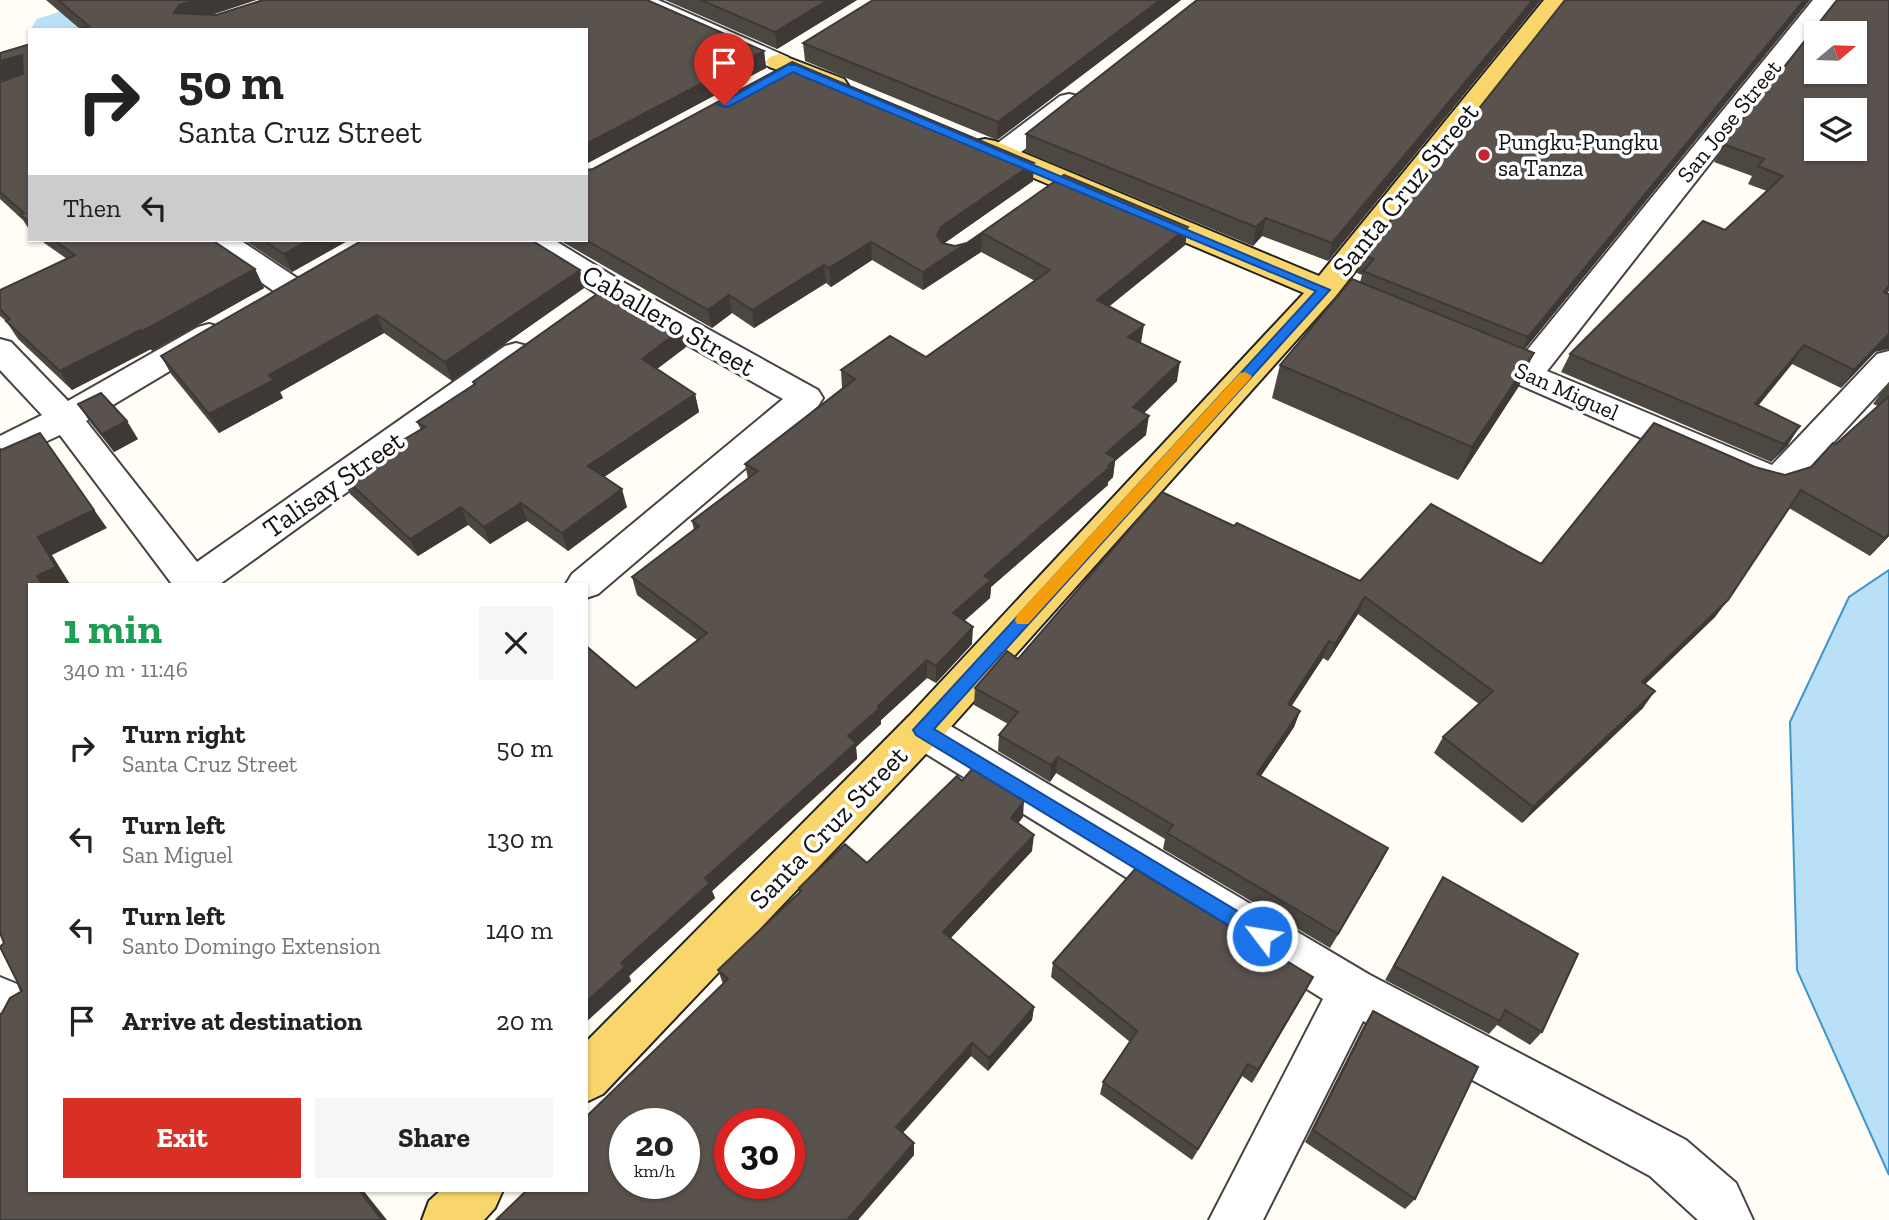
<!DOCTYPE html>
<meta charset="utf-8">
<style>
body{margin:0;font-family:"Zilla Slab",serif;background:#f6f6f6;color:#222;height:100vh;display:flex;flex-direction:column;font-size:26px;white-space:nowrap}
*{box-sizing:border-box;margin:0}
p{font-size:23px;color:#767676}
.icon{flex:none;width:38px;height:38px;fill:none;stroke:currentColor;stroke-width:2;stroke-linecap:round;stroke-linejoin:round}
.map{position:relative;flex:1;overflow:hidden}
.drawer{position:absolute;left:28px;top:583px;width:560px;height:609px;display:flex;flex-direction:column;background:#fff;border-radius:0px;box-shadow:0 2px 5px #0004}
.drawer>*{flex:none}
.guide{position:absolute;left:28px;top:28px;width:560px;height:214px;border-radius:0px;box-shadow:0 2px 5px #0004;background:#fff;color:#222;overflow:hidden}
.needle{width:46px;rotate:71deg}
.controls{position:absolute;left:1804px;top:21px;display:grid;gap:14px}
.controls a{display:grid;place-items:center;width:63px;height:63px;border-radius:0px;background:#fff;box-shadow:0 2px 5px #0004;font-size:35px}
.speed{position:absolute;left:609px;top:1108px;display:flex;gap:14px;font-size:35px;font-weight:700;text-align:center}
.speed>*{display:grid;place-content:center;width:91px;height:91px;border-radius:50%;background:#fff;box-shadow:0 2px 5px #0004;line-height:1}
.speed small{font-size:18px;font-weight:400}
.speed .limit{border:10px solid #d22;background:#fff;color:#111}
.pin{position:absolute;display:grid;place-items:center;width:60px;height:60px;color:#fff;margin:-72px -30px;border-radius:50% 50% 50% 0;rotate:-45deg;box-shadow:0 0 7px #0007}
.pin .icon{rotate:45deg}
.me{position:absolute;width:77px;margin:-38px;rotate:301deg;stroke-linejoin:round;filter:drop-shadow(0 0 5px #0008)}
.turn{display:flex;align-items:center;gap:24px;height:147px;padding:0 35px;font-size:32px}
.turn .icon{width:91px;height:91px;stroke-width:2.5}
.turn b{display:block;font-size:49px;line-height:60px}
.then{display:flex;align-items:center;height:66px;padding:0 35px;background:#0003;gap:14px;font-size:26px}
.round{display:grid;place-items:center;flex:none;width:74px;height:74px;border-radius:0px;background:#f6f6f6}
.head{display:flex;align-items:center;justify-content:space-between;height:119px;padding:0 35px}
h1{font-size:42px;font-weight:800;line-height:52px;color:#1e9e55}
.cta{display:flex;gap:14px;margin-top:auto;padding:14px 35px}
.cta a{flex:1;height:80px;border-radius:0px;background:#d93025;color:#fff;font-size:28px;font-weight:800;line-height:80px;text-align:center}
.cta a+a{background:#f6f6f6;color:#222}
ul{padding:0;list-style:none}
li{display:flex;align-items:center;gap:21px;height:91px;padding:0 35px}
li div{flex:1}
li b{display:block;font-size:26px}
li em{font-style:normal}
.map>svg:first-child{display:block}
</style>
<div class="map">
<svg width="1889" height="1220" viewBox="0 0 1889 1220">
<rect width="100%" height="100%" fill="#fffdf5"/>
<path fill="#b9e0f7" stroke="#3f96cf" stroke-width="2" d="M1889,570V1175L1797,970L1790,722L1849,597Z"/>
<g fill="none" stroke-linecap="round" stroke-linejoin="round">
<path fill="#b9e0f7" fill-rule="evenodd" d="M97,0H169C146,33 67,30 30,30L37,19Z"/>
<g stroke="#444" stroke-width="4">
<path id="minor" d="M626,0H658L788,57L792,62L788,67L779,70L770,67L629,5Z
M1813,0H1838L1547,371L1772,465L1877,354L1889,351V382L1796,483L1773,491L1744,483L1465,361L1460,353L1465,345L1476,342L1520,359Z
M1069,94L1078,96L1082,102L1078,108L1011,160L1001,162L991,160L987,154L991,148L1060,96Z
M205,240H240L300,280L304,287L300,294L289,297L278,294L209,246Z
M518,240H554L621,281L818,390L823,398L818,406L598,594L586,598V584H566L572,574L783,399L599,295L522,246Z
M209,324L220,327L225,334L220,341L86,421L197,562L505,346L516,343L527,346L532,354L527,362L220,584H172L60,435L0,463V436L42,415L0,370V339L11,342L68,401L198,327Z
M922,713L937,718L1370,975L1686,1140L1736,1183L1753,1220H1698L1650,1176L1363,1021L1263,1220H1209L1323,999L907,742L901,730L907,718Z
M0,977L17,984L27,1008L20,1024L3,1031L0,1030Z"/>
</g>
<g stroke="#222" stroke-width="4">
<path id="major" d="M1544,0H1569L1335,297L940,739L603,1094L586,1102V1042L910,715L1304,293L975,153L971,147L975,141L985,139L995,141L1319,276Z
M779,54L844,79L848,85L844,91L835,93L770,67L766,62L770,57Z
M441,1190H503L495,1208L484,1220H422L429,1201Z"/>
</g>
<use href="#minor" fill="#fff" fill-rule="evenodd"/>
<use href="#major" fill="#f9d66b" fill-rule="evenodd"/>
</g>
<path fill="#4d4742" d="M46,0H256L211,15H216L263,0H647L764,51L766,68L586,164V30H77L80,29Z
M665,0H857L777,49Z
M1181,0L997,140L805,61L803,43Z
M1197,0H1541L1328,261L1262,236L1253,246L1026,152V134Z
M1565,0H1810L1525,349L1519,386L1458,480L1272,398L1280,365L1360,282L1362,275L1357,273L1363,255Z
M1889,0V291L1887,294L1875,352L1841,388L1792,364L1758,406L1788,445L1771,462L1561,372L1570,354L1725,230L1767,191L1748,184L1752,176L1714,162L1723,144Z
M30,44V231L23,220L0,199V82L12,78L0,81V53Z
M1064,175L1188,227L1185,245L1109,306L1141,343L1177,381L1143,413L1146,435L1115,461L1113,477L1108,482V485L991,587L990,598L964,621L972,644L936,683L927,678L881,720V724L856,747L857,759L712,891L715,898L629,976L631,981L586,1022L636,688L697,640L637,595L632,577L694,530L692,521L748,479L745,464L842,388L841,370L926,357L1035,281L981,252L923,290L872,260L831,287L826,283L754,328L732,313L712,328L559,240H586L1033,181L943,244L955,246L967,243Z
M40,240H212L255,269L264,288L152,351L151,349L72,390L18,339L6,321L0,316V290L67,259Z
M244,240H349L292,272Z
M580,270L584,288L452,381L384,333L280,392L283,398L219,433L171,374L161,356Z
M686,347L657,369L695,394L699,412L604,477L627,507L568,551L527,521L490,544L468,525L418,556L350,494L342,476L421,430L417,422L474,385L473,382Z
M1889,382V536L1870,556L1789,508L1715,617L1645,684L1643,708L1522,823L1434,753L1443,737L1479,704L1358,614L1328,661L1323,658L1291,706L1300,711L1294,727L1261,776L1380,864L1330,948L1163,849L1165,839L1056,773L1050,782L998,751L999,735L1008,724L974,705L975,688L1018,659L1234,526L1360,581L1541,564L1755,467L1785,475L1811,467L1878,406L1873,404Z
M78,404L138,439L114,452L90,422Z
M962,781L1023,817L1018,823L1032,851L951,938L1034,1007L1032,1020L988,1071L971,1056L903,1133L914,1155L858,1220H496L586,1190L723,984L718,970L799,892V888L867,863Z
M1443,877L1542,1032L1530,1045L1497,1025L1489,1034L1385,980Z
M1053,963L1313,977L1252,1083L1242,1076L1192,1160L1100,1094L1103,1082L1130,1042L1051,977Z
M1373,1011L1415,1199L1405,1209L1305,1142L1364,1025Z"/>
<path fill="#3f3936" d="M196,0H256L187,23L174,13L179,5Z
M828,0H857L777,49L775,32Z
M1160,0H1181L997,140L998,122Z
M1533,0H1541L1328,261L1332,243Z
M1804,0H1810L1520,355L1528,337Z
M764,51L766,68L586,164V144Z
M22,55L30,73L0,81V61Z
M1034,163L1033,181L942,245L937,236L941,227Z
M1266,218L1262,236L1253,246L1256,227Z
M1188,227L1185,245L1095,318L1097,300Z
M982,233L981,252L923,290V272Z
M309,240H349L292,272L284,254Z
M871,242L872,260L831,287L829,268Z
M824,265L826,283L754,328L752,310Z
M255,269L264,288L152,351L141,332Z
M580,270L584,288L452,381L445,362Z
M729,295L732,313L712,328L708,310Z
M377,315L384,333L280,392L283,398L219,433L209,414L269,375Z
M1144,325L1141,343L1128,337Z
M682,329L686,347L646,377L642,359Z
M140,330L151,349L72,390L60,371Z
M1888,334H1889V349L1875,352L1841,388L1854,370Z
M1804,345L1792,364L1744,423L1755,404Z
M1534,353L1519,386L1458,480L1472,447Z
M1180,362L1177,381L1131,426L1133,407Z
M695,394L699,412L594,484L588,466Z
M1149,416L1146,435L1115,461L1113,477L1108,482V485L991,587L990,598L953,631V613L984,576L1106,453Z
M127,421L138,439L114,452L102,434Z
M1800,426L1788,445L1771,462L1784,444Z
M40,433L107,528L52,555L70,584H42L37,576Z
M622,489L627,507L568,551L562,533Z
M521,503L527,521L490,544L484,527Z
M461,507L468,525L418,556L410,539Z
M1889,534V536L1870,556L1885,538Z
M1365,597L1358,614L1328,661L1335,644Z
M1728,600L1715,617L1630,699L1642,682Z
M973,627L972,644L936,683V666Z
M1329,641L1323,658L1282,721L1288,704Z
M927,660V678L881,720V724L856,747L857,759L712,891L715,898L629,976L631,981L586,1022V1002L621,963L878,706Z
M1655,691L1643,708L1522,823L1533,807Z
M1300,711L1294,727L1251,790L1257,774Z
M1058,757L1056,773L1050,782L1051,765Z
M1024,801L1023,817L1010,834L1011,818Z
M1034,835L1032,851L943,946V932Z
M1388,848L1380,864L1330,948L1338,934Z
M1313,977L1306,991L1252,1083L1258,1070Z
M1034,1007L1032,1020L988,1071L989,1058Z
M972,1043L971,1056L897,1139L896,1127Z
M1248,1064L1242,1076L1192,1160L1198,1149Z
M914,1143V1155L858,1220H847Z
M359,1190H363L387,1220H382Z"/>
<path fill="#5a524d" stroke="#3f3936" stroke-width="2" fill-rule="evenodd" d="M58,0H196L179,5L174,13L216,15L263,0H647L764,51L586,144V30H77L89,26Z
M701,0H828L775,32Z
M873,0H1160L998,122L803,43Z
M1197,0H1533L1332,243L1266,218L1256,227L1026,134Z
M1565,0H1804L1528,337L1365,272L1363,271L1374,259L1363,255Z
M1837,0H1889V286L1884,292L1889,294V334L1854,370L1804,345L1755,404L1800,426L1784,444L1570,354L1703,221L1725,230L1783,176L1758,166L1764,159L1723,144ZM1816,33H1855V72H1816ZM1816,110H1855V149H1816Z
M30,44V222L20,215L24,213L0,192V82L23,74L22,55L0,61V53Z
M792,62L1034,163L941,227L937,236L942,243L955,246L967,243L1064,175L1188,227L1097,300L1144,325L1128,337L1180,362L1133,407L1149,416L1106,453L1116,459L1108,466L1110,467L984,576L991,580L953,613L973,627L936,666L927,660L878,706L880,708L848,736L856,743L705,878L710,883L621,963L625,967L586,1002V646L636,688L707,633L632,577L699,526L692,521L758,471L745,464L855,379L841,370L890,336L926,357L1050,270L982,233L923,272L871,242L829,268L824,265L752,310L729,295L708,310L586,240V170L593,169Z
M54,240H212L255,269L141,332L140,330L60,371L6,321L10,319L0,309V290L75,255Z
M263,240H309L284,254Z
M363,240H531L580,270L445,362L377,315L269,375L274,380L209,414L161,356Z
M1352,279L1534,353L1472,447L1280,365Z
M607,287L682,329L642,359L695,394L588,466L622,489L562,533L521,503L484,527L461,507L410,539L342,476L425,427L417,422L475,384L473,382Z
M101,393L127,421L102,434L78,404Z
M1889,396V534L1885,538L1801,490L1728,600L1642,682L1655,691L1533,807L1443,737L1493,691L1365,597L1335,644L1329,641L1288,704L1300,711L1257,774L1388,848L1338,934L1167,833L1173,825L1058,757L1051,765L999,735L1018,712L975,688L1007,651L1018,659L1162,492L1234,526L1237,523L1360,581L1431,504L1541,564L1654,423L1755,467L1785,475L1811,467L1833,443L1836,444Z
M40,433L94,510L38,537L56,567L37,576L42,584H30V1190H359L382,1220H0V1014L2,1013L10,998L22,991L0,947L4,943L0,933V449L1,450Z
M972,769L1024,801L1011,818L1034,835L943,932L1034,1007L989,1058L972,1043L896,1127L914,1143L847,1220H496L527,1190H586V1117L728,979L718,970L801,891L799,888L845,844L867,863L957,776L962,781ZM625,1124H684V1183H625ZM730,1124H789V1183H730Z
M1135,869L1313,977L1258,1070L1248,1064L1198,1149L1103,1082L1137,1031L1053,963Z
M1443,877L1578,954L1542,1032L1505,1010L1500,1021L1394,966Z
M1373,1011L1478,1067L1415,1199L1313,1130Z"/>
<path fill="#1a73e8" stroke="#114b97" stroke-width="2" d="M788,65H796L1330,290L934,729L1269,930L1272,936L1269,942L1262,945L1256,942L916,735L913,730L1316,291L793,72L728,107L718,105Z"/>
<path fill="#f59e0b" d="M1245,372L1252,376L1250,379L1028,624H1017L1015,620L1017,615L1240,373Z"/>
<circle fill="#c4262e" stroke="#fff" stroke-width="2.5" cx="1484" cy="155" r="7"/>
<g text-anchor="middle" stroke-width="7" stroke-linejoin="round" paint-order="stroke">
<g font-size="23" fill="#111" stroke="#fff">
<text transform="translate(1729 121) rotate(-51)" y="8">San Jose Street</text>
<text transform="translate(1567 391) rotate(24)" y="8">San Miguel</text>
</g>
<g font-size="23" fill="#111" stroke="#fff" text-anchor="start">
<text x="1498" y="150">Pungku-Pungku<tspan x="1498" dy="26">sa Tanza</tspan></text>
</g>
<g font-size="28" fill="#111" stroke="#fff">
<text transform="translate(1405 189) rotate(-51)" y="10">Santa Cruz Street</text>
<text transform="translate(669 320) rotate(30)" y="10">Caballero Street</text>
<text transform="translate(333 484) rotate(-35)" y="10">Talisay Street</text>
<text transform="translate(828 827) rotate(-46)" y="10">Santa Cruz Street</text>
</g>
</g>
</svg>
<div class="controls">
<a><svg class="needle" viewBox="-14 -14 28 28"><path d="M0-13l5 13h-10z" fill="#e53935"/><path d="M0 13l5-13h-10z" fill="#767676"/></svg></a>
<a><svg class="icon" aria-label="layers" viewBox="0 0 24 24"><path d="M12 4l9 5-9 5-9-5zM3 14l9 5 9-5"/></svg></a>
</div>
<div class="speed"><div>20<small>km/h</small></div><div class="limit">30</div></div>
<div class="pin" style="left:724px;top:105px;background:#d93025"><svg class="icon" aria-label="arrive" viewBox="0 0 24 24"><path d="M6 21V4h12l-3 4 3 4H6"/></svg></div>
<svg class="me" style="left:1262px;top:936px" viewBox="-20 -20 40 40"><circle r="17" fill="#1a73e8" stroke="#fff" stroke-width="3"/><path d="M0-11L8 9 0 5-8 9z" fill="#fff"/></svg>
<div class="guide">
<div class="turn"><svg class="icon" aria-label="right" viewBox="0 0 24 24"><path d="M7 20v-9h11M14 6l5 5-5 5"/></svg><div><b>50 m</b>Santa Cruz Street</div></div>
<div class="then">Then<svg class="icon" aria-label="left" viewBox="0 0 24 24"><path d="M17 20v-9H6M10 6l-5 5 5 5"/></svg></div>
</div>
<section class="drawer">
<div class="head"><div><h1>1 min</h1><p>340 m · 11:46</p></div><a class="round"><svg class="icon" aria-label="close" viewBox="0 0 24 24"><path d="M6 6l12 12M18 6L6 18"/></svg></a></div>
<ul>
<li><svg class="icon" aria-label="right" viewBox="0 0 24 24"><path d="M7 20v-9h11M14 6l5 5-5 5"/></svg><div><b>Turn right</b><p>Santa Cruz Street</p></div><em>50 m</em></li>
<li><svg class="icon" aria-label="left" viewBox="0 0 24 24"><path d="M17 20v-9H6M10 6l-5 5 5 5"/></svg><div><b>Turn left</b><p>San Miguel</p></div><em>130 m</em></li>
<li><svg class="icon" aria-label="left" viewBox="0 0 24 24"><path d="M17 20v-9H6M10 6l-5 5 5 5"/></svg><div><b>Turn left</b><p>Santo Domingo Extension</p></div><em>140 m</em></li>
<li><svg class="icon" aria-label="arrive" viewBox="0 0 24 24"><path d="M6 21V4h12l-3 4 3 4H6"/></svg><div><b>Arrive at destination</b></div><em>20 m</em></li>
</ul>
<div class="cta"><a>Exit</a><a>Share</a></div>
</section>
</div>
